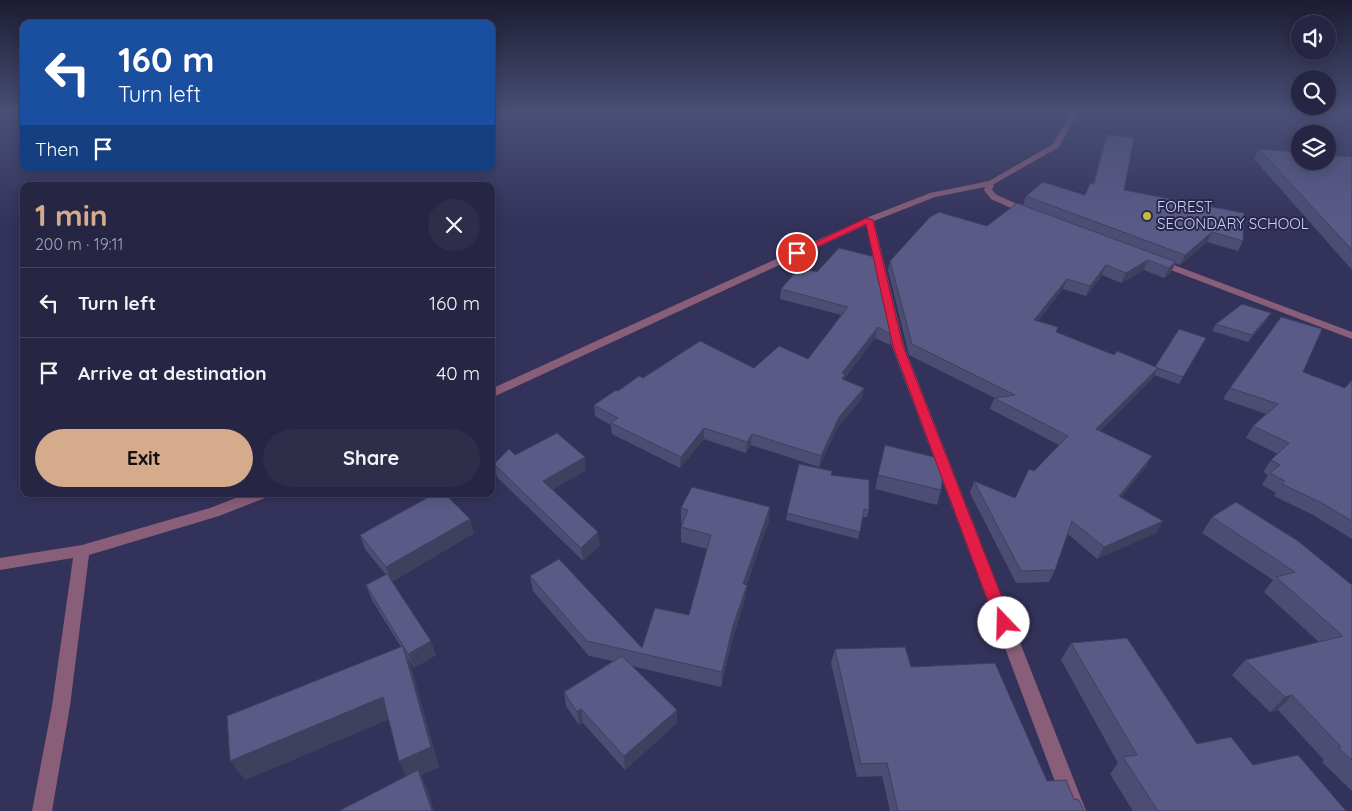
<!DOCTYPE html>
<meta charset="utf-8">
<style>
body{margin:0;font-family:Quicksand,sans-serif;background:#2e2e4b;color:#f1f3f6;height:100vh;display:flex;flex-direction:column;font-size:19px;white-space:nowrap}
*{box-sizing:border-box;margin:0}
p{font-size:16px;color:#a4a5b2}
.icon{flex:none;width:28px;height:28px;fill:none;stroke:currentColor;stroke-width:2;stroke-linecap:round;stroke-linejoin:round}
.map{position:relative;flex:1;overflow:hidden}
.sheet{position:absolute;left:20px;top:182px;width:475px;height:315px;display:flex;flex-direction:column;background:#262644;border-radius:10px;box-shadow:0 2px 12px #0003,0 0 0 1px #42435d}
.sheet>*{flex:none}
.top-card{position:absolute;left:20px;top:20px;width:475px;height:152px;border-radius:10px;box-shadow:0 2px 12px #0003,0 0 0 1px #42435d;background:#1a4fa0;color:#fff;overflow:hidden}
.buttons{position:absolute;left:1291px;top:15px;display:grid;gap:10px}
.buttons a{display:grid;place-items:center;width:45px;height:45px;border-radius:50%;background:#262644;box-shadow:0 2px 12px #0003,0 0 0 1px #42435d;font-size:25px}
.pin{position:absolute;display:grid;place-items:center;width:42px;height:42px;color:#fff;margin:-21px;border:2px solid #fff;border-radius:50%;box-shadow:0 1px 5px #0007}
.me{position:absolute;width:55px;margin:-28px;rotate:339deg;stroke-linejoin:round;filter:drop-shadow(0 0 4px #0008)}
.turn{display:flex;align-items:center;gap:18px;height:105px;padding:0 15px;font-size:22px}
.turn .icon{width:65px;height:65px;stroke-width:2.5}
.turn b{display:block;font-size:35px;line-height:42px}
.then{display:flex;align-items:center;height:48px;padding:0 15px;background:#0003;gap:10px;font-size:19px}
.round{display:grid;place-items:center;flex:none;width:52px;height:52px;border-radius:26px;background:#2e2e4b}
.summary{display:flex;align-items:center;justify-content:space-between;height:85px;padding:0 15px}
h1{font-size:30px;font-weight:700;line-height:38px;color:#d6ab8b}
.primary-button{display:flex;gap:10px;margin-top:auto;padding:10px 15px}
.primary-button a{flex:1;height:58px;border-radius:30px;background:#d6ab8b;color:#111;font-size:20px;font-weight:700;line-height:58px;text-align:center}
.primary-button a+a{background:#2e2e4b;color:#f1f3f6}
ul{padding:0;list-style:none}
li{display:flex;align-items:center;gap:15px;height:70px;padding:0 15px;border-top:1px solid #42435d}
li div{flex:1}
li b{display:block;font-size:19px}
li em{font-style:normal}
.map>svg:first-child{display:block}
</style>
<div class="map">
<svg width="1352" height="811" viewBox="0 0 1352 811">
<rect width="100%" height="100%" fill="#33325a"/>
<g fill="none" stroke-linecap="round" stroke-linejoin="round">
<path fill="#895e78" fill-rule="evenodd" d="M1072,112H1078L1059,147L994,184L992,190L997,195L1030,210V214H1024L991,199L984,190L985,187L935,197L874,221L904,346L1086,811H1066L892,346L866,225L491,398V389L866,218L930,193L989,181L1053,144Z
M1158,259L1352,332V339L1155,264L1153,262Z
M246,494H267L265,498L219,516L89,555L70,706L52,811H32L52,706L73,558L0,570V558L82,545L210,508Z"/>
</g>
<path fill="#4d4d74" d="M1107,134L1124,190L1243,241L1238,251L1207,242L1180,265L1175,263L1171,272L1164,278L1144,270L1121,283L1102,275L1086,296L1063,289L1038,321L1057,332L1114,355L1155,367L1206,338L1179,384L1154,375L1152,379L1100,431L1146,467L1121,497L1156,533L1097,559L1068,534L1055,570L1049,582L1016,583L970,493L974,481L1015,498L1034,471L1059,445L990,409L994,398H995L909,355L888,270L890,261L987,226L1023,205L1026,196L1085,195L1093,184L1104,142Z
M1259,149L1352,157V270L1254,159Z
M799,268L892,335L890,345L875,338L845,378L844,380L864,388L862,399L837,428L819,467L751,445L746,453L704,439L680,468L612,434L611,425L595,416L594,405L618,391L643,378L754,368L808,359L841,315L780,299L781,289Z
M1267,320L1248,342L1212,331L1216,324Z
M1303,372L1345,388L1352,380V539L1313,515L1274,496L1276,493L1262,485L1268,475L1263,472L1271,460L1278,454L1246,438L1253,426L1266,414L1223,399L1230,388Z
M885,445L941,490L937,505L875,489Z
M515,455L586,470L552,490L600,545L583,561L497,477L494,464Z
M831,475L869,510L867,517H863L858,539L786,520L787,513Z
M681,508L769,521L746,585L745,599L732,641L721,687L632,666L677,723L625,770L583,723L579,725L566,706L564,692L613,661L589,656L533,591L530,576L642,648L689,615L707,549L681,542V527L682,523H681Z
M1212,517L1352,585V791L1322,762L1324,760L1278,710L1270,712L1232,675L1245,660L1319,642L1264,592L1273,580L1202,533Z
M474,533L392,582L436,655L414,668L407,656L411,667L439,767L421,775L427,789L434,811H339L406,776L389,719L245,780L401,647L372,600L366,585L386,575L365,549L360,535Z
M1071,643L1197,744L1253,765L1346,811H1133L1110,774L1118,763L1061,660Z
M835,649L911,667L1047,781L1074,799L1084,811H890L882,776L857,777L831,663Z"/>
<path fill="#3f3f5e" d="M1212,232L1207,242L1180,265L1185,255Z
M1148,260L1144,270L1121,283L1126,273Z
M1176,262L1171,272L1164,278L1169,268Z
M1106,265L1102,275L1086,296L1090,286Z
M1067,279L1063,289L1030,331L1034,320Z
M1271,313L1267,320L1248,342L1252,335Z
M878,327L875,338L845,378L844,385L840,384L842,373Z
M1158,368L1152,379L1090,440L1096,429Z
M864,388L862,399L837,428L819,467L821,456L839,417Z
M704,428V439L680,468L681,457Z
M752,434L751,445L746,453L747,442Z
M1152,456L1146,467L1113,507L1119,496Z
M585,457L586,470L545,494L543,481Z
M770,507L769,521L742,599L743,584Z
M470,519L474,533L392,582L386,567Z
M1163,521L1156,533L1097,559L1104,547Z
M598,532L600,545L583,561L581,548Z
M747,585L745,599L732,641L721,687L722,672L733,626Z
M431,641L436,655L414,668L408,654Z
M403,646L411,667L439,767L421,775L427,789L434,811H432L408,781L399,761Z
M1292,695L1278,710L1270,712L1285,697Z
M383,697L393,717L245,780L230,761Z
M581,709L583,723L579,725L577,712Z
M677,710V723L625,770L624,756Z"/>
<path fill="#5a5a87" stroke="#3f3f5e" d="M1107,134L1134,138L1124,190L1244,213L1243,241L1212,232L1185,255L1026,196L1043,182L1085,195L1090,183L1094,184Z
M1259,149L1300,152V161H1328V155L1352,157V250Z
M1017,203L1176,262L1169,268L1148,260L1126,273L1106,265L1090,286L1067,279L1034,320L1058,327L1056,332L1114,355L1117,351L1158,368L1096,429L1152,456L1119,496L1163,521L1104,547L1072,521L1055,570L1021,571L974,481L1015,498L1029,469L1034,471L1068,436L994,398L1015,395L912,344L890,261L930,217L939,212L987,226Z
M839,248L875,257L892,335L878,327L842,373L845,374L842,379L864,388L839,417L821,456L752,434L747,442L704,428L681,457L611,423L618,418L594,405L616,390L618,391L639,376L643,378L700,341L754,368L779,346L808,359L848,307L781,289L799,268L817,272Z
M1242,304L1271,313L1252,335L1216,324Z
M1281,317L1322,329L1303,372L1345,388L1352,380V521L1322,503L1282,484L1285,481L1270,473L1280,465L1271,460L1289,443L1253,426L1278,404L1230,388Z
M1179,329L1206,338L1183,377L1155,367Z
M557,433L585,457L543,481L598,532L581,548L494,464L509,449L515,455Z
M885,445L942,459L944,465L941,490L878,475Z
M799,464L832,471L831,475L869,480V510L864,509L860,532L787,513Z
M692,487L770,507L743,584L747,585L733,626L722,672L587,641L530,576L559,559L642,648L655,608L689,615L711,535L681,527L688,510L681,508Z
M434,494H445L470,519L386,567L360,535Z
M1236,502L1298,541L1352,585V760L1338,748L1341,747L1292,695L1285,697L1245,660L1343,636L1276,577L1295,572L1212,517Z
M387,574L431,641L408,654L366,585Z
M1127,638L1197,744L1231,737L1253,765L1298,755L1346,811H1158L1123,757L1137,755L1071,643Z
M403,646L431,747L399,761L383,697L230,761L227,716Z
M905,647L911,667L995,663L1047,781L1066,780L1074,799L1079,800L1084,811H898L887,763L861,764L835,649Z
M622,656L677,710L624,756L581,709L577,712L564,692Z
M418,770L432,811H339Z"/>
<linearGradient id="sky" x2="0" y2="1"><stop stop-color="#1c1c32"/><stop offset="0.5" stop-color="#4a4f76"/><stop offset="1" stop-color="#4a4f76" stop-opacity="0"/></linearGradient>
<rect width="1352" height="225" fill="url(#sky)"/>
<path fill="#e11d48" stroke="#92132f" d="M866,218L873,220L903,346L1012,623L1010,628L1004,630L999,628L996,623L893,346L866,224L800,255L793,253Z"/>
<circle fill="#c8bb3b" stroke="#29274f" stroke-width="2" cx="1147" cy="216" r="5"/>
<g text-anchor="middle" stroke-width="4" stroke-linejoin="round" paint-order="stroke">
<g font-size="15" fill="#d0d1ea" stroke="#29274f" text-anchor="start">
<text x="1157" y="212">FOREST<tspan x="1157" dy="17">SECONDARY SCHOOL</tspan></text>
</g>
</g>
</svg>
<div class="buttons">
<a><svg class="icon" aria-label="sound" viewBox="0 0 24 24"><path d="M4 9h4l5-4v14l-5-4H4zM17 9q2 3 0 6"/></svg></a>
<a><svg class="icon" aria-label="search" viewBox="0 0 24 24"><circle cx="10" cy="10" r="6"/><path d="M15 15l6 6"/></svg></a>
<a><svg class="icon" aria-label="layers" viewBox="0 0 24 24"><path d="M12 4l9 5-9 5-9-5zM3 14l9 5 9-5"/></svg></a>
</div>
<div class="pin" style="left:797px;top:253px;background:#d93025"><svg class="icon" aria-label="arrive" viewBox="0 0 24 24"><path d="M6 21V4h12l-3 4 3 4H6"/></svg></div>
<svg class="me" style="left:1004px;top:623px" viewBox="-20 -20 40 40"><circle r="19" fill="#fff"/><path d="M0-13L10 11 0 6-10 11z" fill="#e11d48"/></svg>
<div class="top-card">
<div class="turn"><svg class="icon" aria-label="left" viewBox="0 0 24 24"><path d="M17 20v-9H6M10 6l-5 5 5 5"/></svg><div><b>160 m</b>Turn left</div></div>
<div class="then">Then<svg class="icon" aria-label="arrive" viewBox="0 0 24 24"><path d="M6 21V4h12l-3 4 3 4H6"/></svg></div>
</div>
<section class="sheet">
<div class="summary"><div><h1>1 min</h1><p>200 m · 19:11</p></div><a class="round"><svg class="icon" aria-label="close" viewBox="0 0 24 24"><path d="M6 6l12 12M18 6L6 18"/></svg></a></div>
<ul>
<li><svg class="icon" aria-label="left" viewBox="0 0 24 24"><path d="M17 20v-9H6M10 6l-5 5 5 5"/></svg><div><b>Turn left</b></div><em>160 m</em></li>
<li><svg class="icon" aria-label="arrive" viewBox="0 0 24 24"><path d="M6 21V4h12l-3 4 3 4H6"/></svg><div><b>Arrive at destination</b></div><em>40 m</em></li>
</ul>
<div class="primary-button"><a>Exit</a><a>Share</a></div>
</section>
</div>
